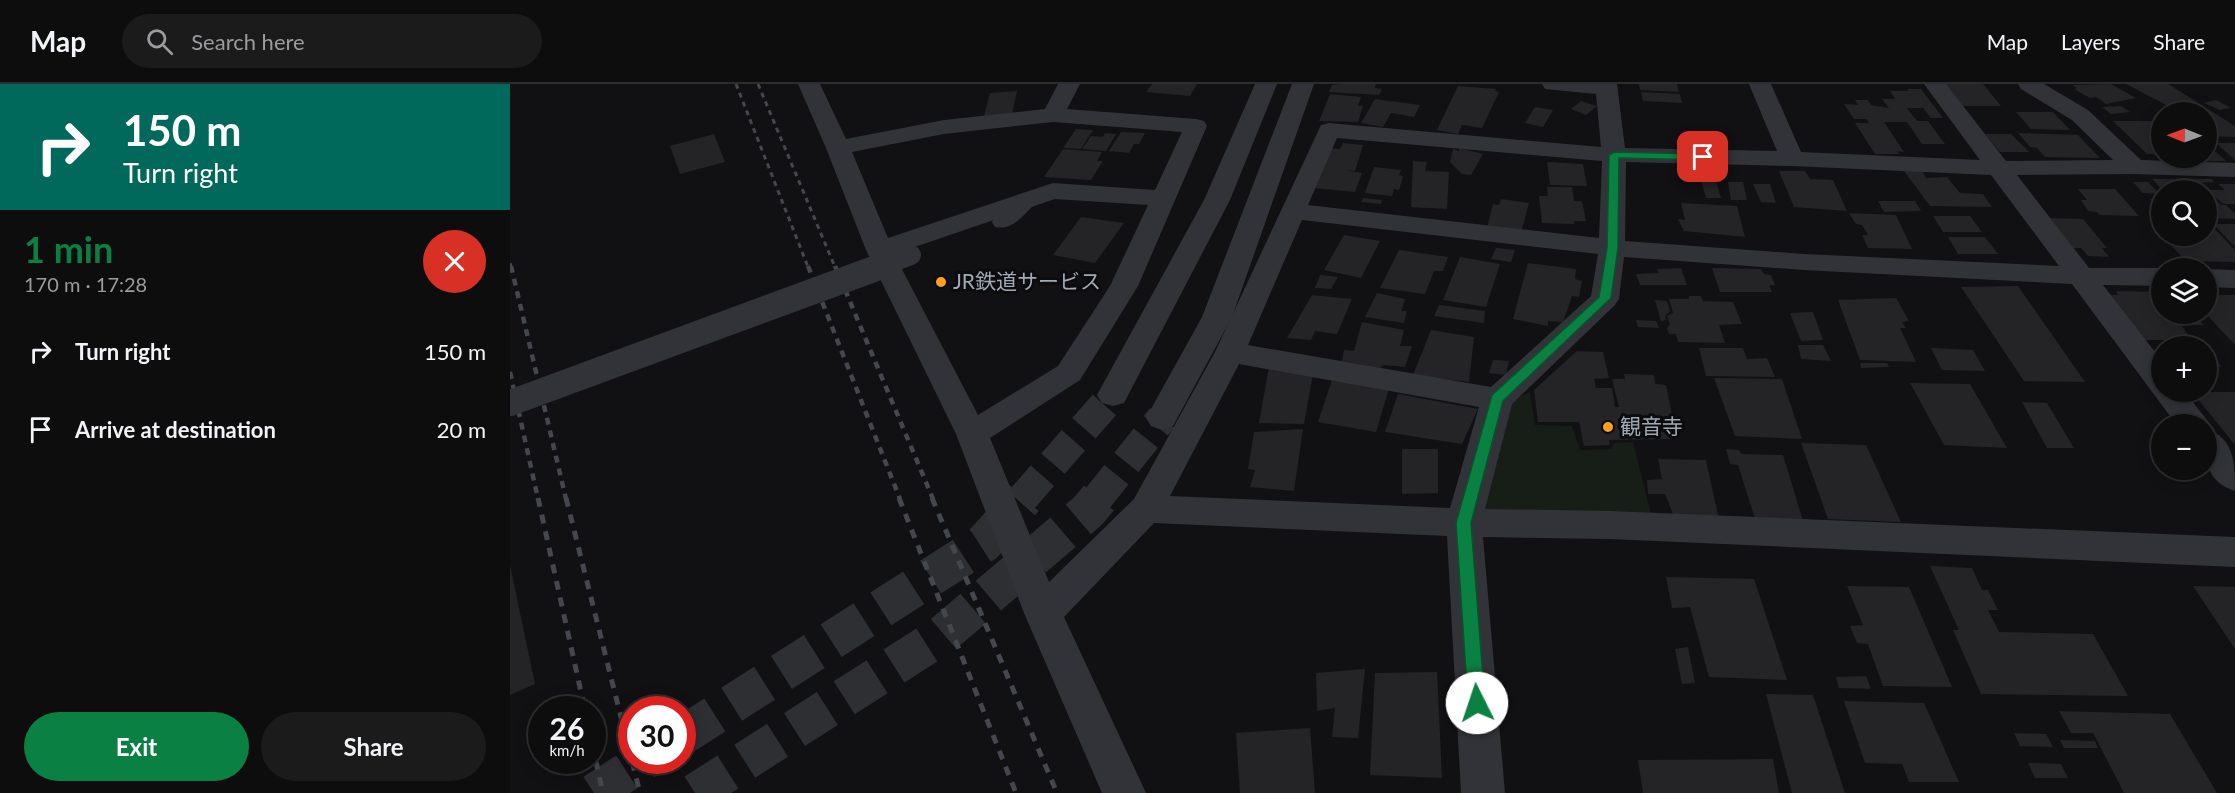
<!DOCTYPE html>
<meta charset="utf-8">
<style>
body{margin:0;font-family:Lato,"Noto Sans JP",sans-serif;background:#1b1b1c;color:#f1f3f6;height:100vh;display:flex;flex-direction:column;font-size:22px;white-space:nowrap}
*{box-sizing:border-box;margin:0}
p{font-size:20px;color:#9a9c9e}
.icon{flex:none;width:33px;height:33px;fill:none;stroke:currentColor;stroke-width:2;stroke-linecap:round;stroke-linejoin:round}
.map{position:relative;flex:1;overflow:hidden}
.details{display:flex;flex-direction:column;background:#0d0d0e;width:510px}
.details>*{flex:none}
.top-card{background:#00695c;color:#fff;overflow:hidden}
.needle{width:39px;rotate:271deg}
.buttons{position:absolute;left:1641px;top:18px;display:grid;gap:12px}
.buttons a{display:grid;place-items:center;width:66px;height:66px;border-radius:50%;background:#0d0d0e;box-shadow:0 3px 15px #0003,0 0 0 2px #2d2d2e;font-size:30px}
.speed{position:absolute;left:18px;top:612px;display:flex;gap:12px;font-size:30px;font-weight:700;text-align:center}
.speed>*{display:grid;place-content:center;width:78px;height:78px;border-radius:50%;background:#0d0d0e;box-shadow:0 3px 15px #0003,0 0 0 2px #2d2d2e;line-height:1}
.speed small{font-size:15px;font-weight:400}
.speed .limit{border:9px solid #d22;background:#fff;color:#111}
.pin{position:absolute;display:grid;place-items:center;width:51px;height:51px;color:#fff;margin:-26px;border-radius:12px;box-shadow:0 3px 9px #0006}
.me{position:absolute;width:66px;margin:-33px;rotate:356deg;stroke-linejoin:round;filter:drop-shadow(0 0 4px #0008)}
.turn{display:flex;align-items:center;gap:21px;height:126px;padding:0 24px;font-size:27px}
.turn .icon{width:78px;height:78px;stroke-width:2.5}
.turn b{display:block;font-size:42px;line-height:51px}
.round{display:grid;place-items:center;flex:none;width:63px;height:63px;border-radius:32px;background:#1b1b1c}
.headline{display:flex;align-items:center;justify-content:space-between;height:102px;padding:0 24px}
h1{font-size:36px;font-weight:700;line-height:45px;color:#0b8043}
.cta{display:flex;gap:12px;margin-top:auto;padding:12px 24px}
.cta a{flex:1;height:69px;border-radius:36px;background:#0b8043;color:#fff;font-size:24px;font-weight:700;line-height:69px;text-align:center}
.cta a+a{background:#1b1b1c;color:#f1f3f6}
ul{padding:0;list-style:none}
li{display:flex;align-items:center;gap:18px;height:78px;padding:0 24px}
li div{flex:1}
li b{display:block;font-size:22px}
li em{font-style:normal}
header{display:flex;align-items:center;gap:36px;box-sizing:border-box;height:84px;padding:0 30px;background:#0d0d0e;border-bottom:2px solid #2d2d2e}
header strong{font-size:28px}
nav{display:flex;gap:33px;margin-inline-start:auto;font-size:21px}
.search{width:420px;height:54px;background:#1b1b1c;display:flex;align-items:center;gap:15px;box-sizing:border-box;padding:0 21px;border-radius:33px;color:#9a9c9e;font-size:22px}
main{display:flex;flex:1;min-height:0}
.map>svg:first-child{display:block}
</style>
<header>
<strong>Map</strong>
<div class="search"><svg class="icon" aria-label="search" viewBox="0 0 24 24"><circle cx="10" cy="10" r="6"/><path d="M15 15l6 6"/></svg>Search here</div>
<nav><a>Map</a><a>Layers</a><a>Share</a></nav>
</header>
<main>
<section class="details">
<div class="top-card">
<div class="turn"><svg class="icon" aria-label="right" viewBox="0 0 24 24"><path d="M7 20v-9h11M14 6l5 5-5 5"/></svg><div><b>150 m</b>Turn right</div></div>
</div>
<div class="headline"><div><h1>1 min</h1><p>170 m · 17:28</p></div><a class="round" style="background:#d93025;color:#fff"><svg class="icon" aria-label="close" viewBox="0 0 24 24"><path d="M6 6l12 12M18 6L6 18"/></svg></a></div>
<ul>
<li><svg class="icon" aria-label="right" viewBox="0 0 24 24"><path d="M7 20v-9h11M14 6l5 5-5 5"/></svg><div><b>Turn right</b></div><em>150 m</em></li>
<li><svg class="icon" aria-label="arrive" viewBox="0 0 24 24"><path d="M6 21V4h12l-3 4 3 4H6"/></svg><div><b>Arrive at destination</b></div><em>20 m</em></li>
</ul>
<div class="cta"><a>Exit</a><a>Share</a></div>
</section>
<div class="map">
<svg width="1725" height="709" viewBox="0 0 1725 709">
<rect width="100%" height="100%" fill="#111113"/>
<path fill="#171e17" d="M1020,308L1025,341L1062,342L1070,366L1101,365L1103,359L1123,358L1143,438L974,426L999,318Z"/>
<path fill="#242427" d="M642,0H687L680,12L636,8Z
M831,0H866L865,4L872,5L869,11L819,8L822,1Z
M1129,0H1167L1169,8L1130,6Z
M1435,0H1473L1491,22H1453Z
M1601,0L1626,14L1596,20L1586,13L1580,14L1564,5L1567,4L1562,1Z
M1616,0H1658L1687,18L1662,24Z
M948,2L986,5L985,7L989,8L972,44L952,41L948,50L927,46Z
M1397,5H1411L1433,34H1421L1413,24H1397L1407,37H1418L1435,60H1412L1397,38H1374L1394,68L1387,67L1389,70H1365L1345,39H1359L1357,35H1344L1334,20L1348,21L1345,16H1358L1361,21L1379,24L1372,15H1385L1380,7H1399Z
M507,7L502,30L474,32L480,9Z
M1131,8L1170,10L1172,19L1133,17Z
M820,10L851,13L848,22H853L848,38L809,37Z
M865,15L910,21L904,33L881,29L873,43L851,39Z
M1706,16L1721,24L1709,26L1694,19Z
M1071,17L1087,22L1076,31L1061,25Z
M1611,22L1620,28L1601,30L1592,23Z
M1025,23L1043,26L1033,43L1015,39Z
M1665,25H1698L1725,42V53L1696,52V28H1669Z
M1506,28H1543L1560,46L1521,45Z
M1603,37H1641L1651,46H1640L1647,53H1652V70H1637Z
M566,45L583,46L571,65L553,64Z
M611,48L635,49L629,60H624L619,69L599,67Z
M595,49L606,50L596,67L572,65L581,52L593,53Z
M1508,49L1568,51L1590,74L1535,73L1527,64L1520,63Z
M204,50L215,78L170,90L160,62Z
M1475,50H1501L1519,68H1490Z
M833,59L853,61L845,87L834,86L852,89L845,108L804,104L819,64L830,65Z
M1706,59H1725V76Z
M949,64L973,70L961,91L952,90L940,78L943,65L949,67Z
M553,65L592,68L587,77H593L581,96L534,93Z
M1696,68H1706L1716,77H1696L1692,74H1696Z
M903,77L917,78L915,87L939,88L937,125L901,123Z
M1037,78L1073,80L1077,102L1040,101Z
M864,83L891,86L889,91L893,92L889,106L884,105L882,112L855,109Z
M1412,86L1416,94L1437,93L1450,109L1473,110L1482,123L1420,122L1394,87Z
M1269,87H1295L1300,95L1323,96L1337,127L1284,123Z
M1642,95H1664L1675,106H1653Z
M1670,95H1702L1704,98L1675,100Z
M1191,96L1206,97L1211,114H1196Z
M1218,98H1233L1237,116H1221Z
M1623,98H1638L1650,110L1633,109Z
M1243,100H1260L1266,119L1251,118Z
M1708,100H1725V120H1713L1697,106H1715Z
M1037,103H1062L1064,117H1072L1076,137H1064V140L1032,139L1029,112H1038Z
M1568,105H1605L1629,132L1589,131L1587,128L1578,127L1571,116H1577Z
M853,114L872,116L871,120L851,118Z
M991,115L1019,119L1011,148L977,144L983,120L989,121Z
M1640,115L1652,116V129Z
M1696,116H1706L1711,121H1716L1725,130V135L1696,134Z
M1368,117H1405L1411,127L1374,128Z
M1171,119L1227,122L1235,153L1174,147L1168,135L1175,136Z
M1339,129L1386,131L1402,165L1358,164L1352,151H1358L1352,141L1346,140Z
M1423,132H1460L1472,148H1433Z
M571,133L614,139L585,179L543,171Z
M1540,134L1573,135L1597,164H1592L1599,173L1578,172L1571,164H1563Z
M1703,140H1725V163Z
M1696,143H1703L1725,166V178L1676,177L1652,152H1696Z
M834,151L870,157L851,194L814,186Z
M1438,153H1475L1488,170H1448Z
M986,164L1005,166L1001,178L981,175Z
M889,166L938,173L933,187H924L915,210L870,204Z
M950,173L990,180L976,223L933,216Z
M1018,179L1066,185L1065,195L1072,197L1069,213L1062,212L1053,238L1038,237V242L1003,235Z
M1171,184L1177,201H1130L1126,190L1149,189L1147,185Z
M1202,184L1251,185L1254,190L1261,191L1265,201H1259L1262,208H1210Z
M810,191L828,193L821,205L805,204Z
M1508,202L1575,298L1514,297L1451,203Z
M1606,207L1652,208V230H1684L1694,241H1671L1682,256H1634L1600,211H1608Z
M867,209L895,215L891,227H897L894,239L855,233Z
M802,211L842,215L827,250L805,247L801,256L777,254Z
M1696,211H1725V261L1696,230Z
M1179,212H1191L1193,217L1223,218L1232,240L1209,241L1215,259L1168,258L1166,250H1159L1157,244L1160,240L1157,232L1163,229L1159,215H1179Z
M1386,214L1399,237L1392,238L1396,244H1390L1406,278L1350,276L1328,216Z
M1145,216L1157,217L1160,227L1155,232L1156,236L1151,237Z
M929,221L975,227L974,239L924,232Z
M1303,228L1313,256L1291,257L1280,229Z
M1126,236L1146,237L1149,244L1128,243Z
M852,238L894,246L890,262H902L895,283L874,281L870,284L832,277L834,266L844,267Z
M921,246L964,253L959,298L903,291Z
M1696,260L1711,283H1696Z
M1288,261H1313L1321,277L1291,275Z
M1189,264H1233L1237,275L1257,274L1265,293L1196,292Z
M1421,264L1463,266L1475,287L1432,286Z
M1067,267L1093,268L1099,294L1084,295L1086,304H1102L1105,323H1109L1102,295H1115L1114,290L1144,291L1145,300L1156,301L1167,355L1099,356L1100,361L1074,362L1069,338H1028L1024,306Z
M983,276L999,277L996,291L979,289Z
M1350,279H1377L1379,283L1351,284Z
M759,283L803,290L794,340L749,339Z
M1204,294L1272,295L1292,355L1225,352Z
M822,296L879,305L866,348L808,338Z
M1400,299L1460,300L1497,364L1434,361Z
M1682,308H1725V361Z
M888,310L968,325L952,360L875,348Z
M1512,318L1537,319L1564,364H1537Z
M793,345L784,407L740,403L745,386L738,385L744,348Z
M1291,359L1356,361L1391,438L1318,435Z
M892,365H928V409L892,410Z
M1216,365L1229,366L1231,370L1273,371L1294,440L1246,438L1228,381L1220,380Z
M1148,375L1196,376L1209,436L1165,435L1155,410H1138L1137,396L1152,395Z
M0,481L25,600L0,611Z
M1420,482L1462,484L1472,506H1478L1488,526H1478L1489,548L1583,550L1618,612L1471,610L1443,546H1449Z
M1156,493L1244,495L1277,596L1199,593L1180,523L1162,524Z
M1337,502L1399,503L1442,603L1373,602L1358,560L1347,559L1340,542L1353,541Z
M1683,502L1725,503V565Z
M1178,563L1185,599L1172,600L1165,565Z
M855,585L848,654L822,653L825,624L807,627L806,589Z
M927,588L932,694L860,691L865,589Z
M1356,592L1361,605L1329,604L1326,593Z
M1256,610L1303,611L1335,709H1282Z
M1334,617L1414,619L1449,698H1399L1392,680L1355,679Z
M1549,627L1660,630L1707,709H1614L1583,649H1561Z
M800,644L805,709H730L726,649Z
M1504,649L1536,650L1543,663L1510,662Z
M1550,656L1585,657L1588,664H1554Z
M1263,675L1269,709H1133L1128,676Z
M1518,679L1551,680L1558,694H1525Z"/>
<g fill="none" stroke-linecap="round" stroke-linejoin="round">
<path stroke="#2e2f33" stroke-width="31" stroke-dasharray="31 16" stroke-linecap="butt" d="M512,415L603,311
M587,415L652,334"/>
<path stroke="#2e2f33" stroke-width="39" stroke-dasharray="39 20" stroke-linecap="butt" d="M172,652L474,459L514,414
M84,709L135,676
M185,709L431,552L578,427L589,414"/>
<path fill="#323338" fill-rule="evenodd" d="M519,109L526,111L529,115L526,119C514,130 503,147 485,143L482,138L485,133L512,111Z"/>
<path fill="#323338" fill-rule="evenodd" d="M288,0H310L336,55L434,36L535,25L548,0H570L557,25L686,35L694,37L697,42L628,202L570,296L480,354L539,498L624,415L705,268L811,41L819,39L1091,63L1086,10L1035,5L1032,0H1107L1115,64L1267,67L1239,0H1261L1291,68L1470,76L1414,0H1436L1496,77L1603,76L1562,36L1511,5L1508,0H1534L1578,26L1631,76L1725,79V93L1624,90L1507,91L1579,184H1652V202L1593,201L1652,277V308H1675L1700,340L1697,345C1725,355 1725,381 1725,407C1691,396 1696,369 1696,340H1666L1562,200L1294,186L1114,173L1109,215L1105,221L1002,320L975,425L1100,427L1725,453V483L1100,455L973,453L995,709H951L937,452L644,439L554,533L636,709H592L514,529L446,350L356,166L316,64ZM543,38L672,48L645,106L543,99L378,154L342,68L434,50ZM827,54L1092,77L1089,154L798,121ZM1116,78L1282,82L1481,91L1549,182L1294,170L1115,157ZM545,115L638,121L600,202L548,282L468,331L384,170ZM792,136L1088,170L1081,212L981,303L738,261ZM729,280L969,323L940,424L660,412Z
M1696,185L1725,186V204L1696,203Z"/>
<path fill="#323338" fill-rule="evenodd" d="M745,0H767L720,116L614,319L603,322L592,319L587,311L694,116Z
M782,0H804L722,233L663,342L652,346L641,342L636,334L692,233Z"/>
<path stroke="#44474d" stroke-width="3" stroke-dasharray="5 4.5" stroke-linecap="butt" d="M226,0L298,183
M248,0L325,183
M0,179L1,183"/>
<path stroke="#44474d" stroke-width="4.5" stroke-dasharray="7 6" stroke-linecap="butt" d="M1,182L56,415
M298,182L390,415
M325,182L423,415
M0,288L28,415"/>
<path stroke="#44474d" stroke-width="5" stroke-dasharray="9 8" stroke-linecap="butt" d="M28,414L75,626
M56,414L130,709
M389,414L506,709
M422,414L547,709
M82,660L93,709"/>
<path stroke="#323338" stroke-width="20" d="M368,183L401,171"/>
<path stroke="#323338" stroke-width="26" d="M0,319L372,182"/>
</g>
<path fill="#0b8043" stroke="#07532c" stroke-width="1.5" d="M1104,68L1193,70L1198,73L1193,76L1109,74L1108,164L1101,214L993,317L961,439L975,619L973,625L967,627L961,625L958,619L946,439L982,311L1089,213L1097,164L1099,71Z"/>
<g fill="#ffa01d" stroke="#0c0c0e" stroke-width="2">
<circle cx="431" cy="198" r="6"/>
<circle cx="1098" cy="343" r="6"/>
</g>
<g text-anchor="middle" stroke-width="6" stroke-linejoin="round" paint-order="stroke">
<g font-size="21" fill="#a1a9b5" stroke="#0c0c0e" text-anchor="start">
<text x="443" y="205">JR鉄道サービス</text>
<text x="1110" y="350">観音寺</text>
</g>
</g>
</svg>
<div class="buttons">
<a><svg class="needle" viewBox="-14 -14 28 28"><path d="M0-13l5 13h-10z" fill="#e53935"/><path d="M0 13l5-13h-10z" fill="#9a9c9e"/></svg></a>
<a><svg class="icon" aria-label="search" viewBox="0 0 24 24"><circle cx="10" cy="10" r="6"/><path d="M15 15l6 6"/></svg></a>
<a><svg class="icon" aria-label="layers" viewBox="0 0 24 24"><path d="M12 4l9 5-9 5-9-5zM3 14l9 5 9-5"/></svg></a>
<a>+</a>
<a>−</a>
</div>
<div class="speed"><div>26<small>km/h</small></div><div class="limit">30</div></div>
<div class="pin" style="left:1193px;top:73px;background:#d93025"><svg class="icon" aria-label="arrive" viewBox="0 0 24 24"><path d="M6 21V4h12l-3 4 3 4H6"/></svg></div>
<svg class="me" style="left:967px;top:619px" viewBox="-20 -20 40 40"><circle r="19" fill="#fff"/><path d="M0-13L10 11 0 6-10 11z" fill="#0b8043"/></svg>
</div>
</main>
